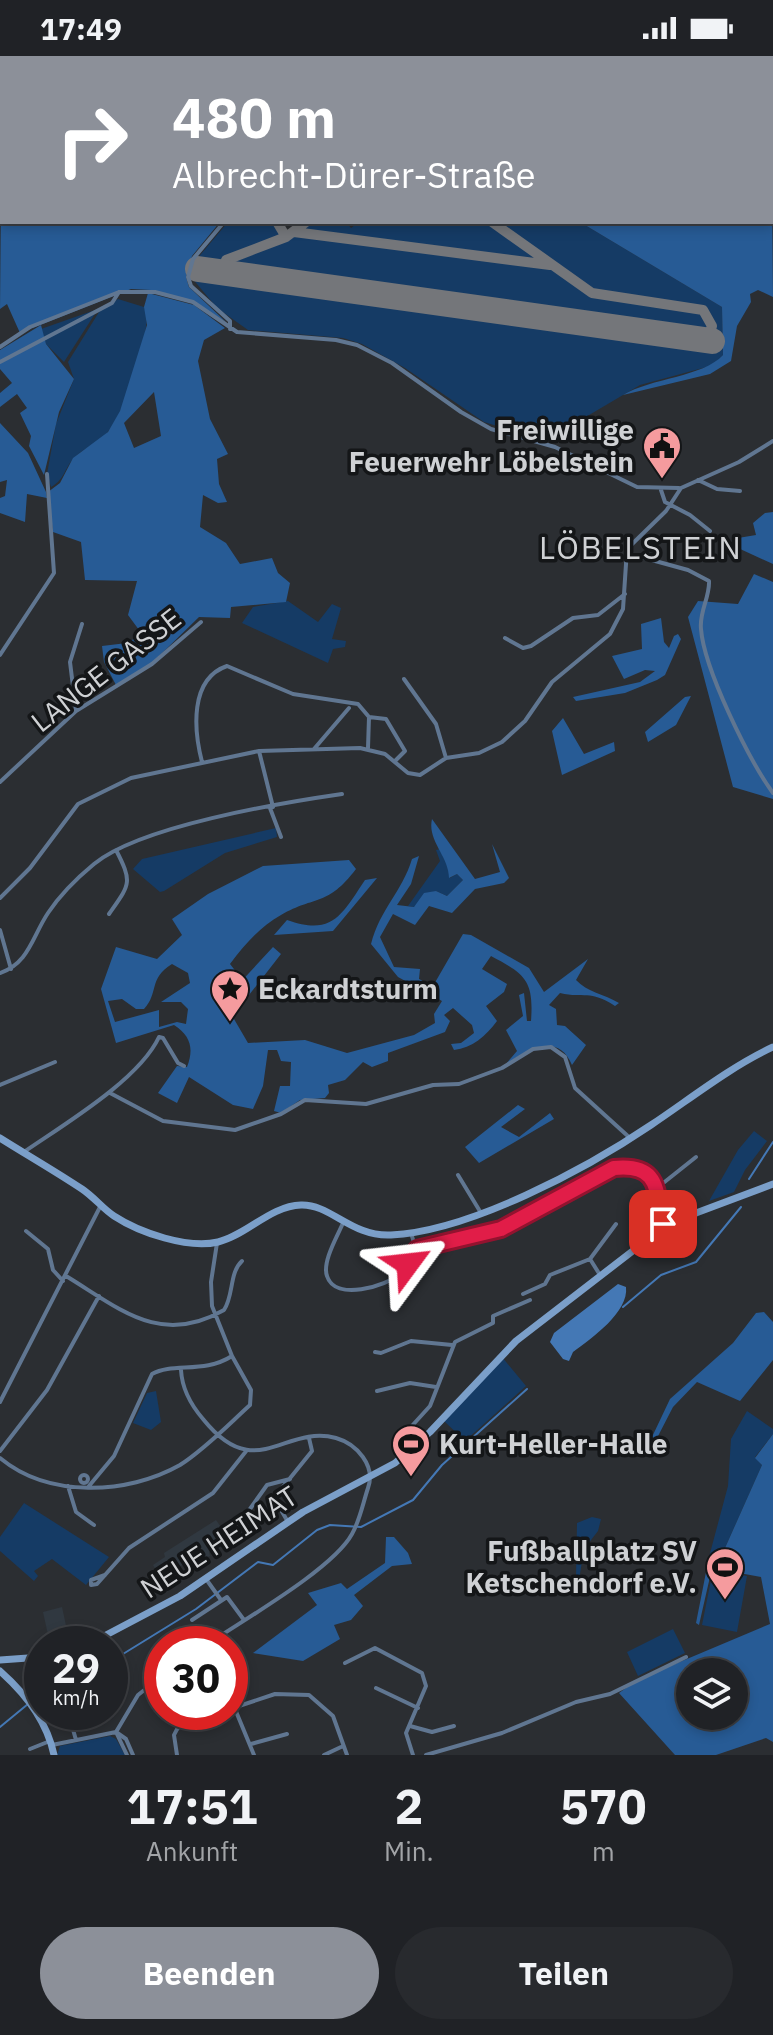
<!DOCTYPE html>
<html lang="de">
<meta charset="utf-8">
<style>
body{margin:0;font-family:"IBM Plex Sans",sans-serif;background:#282a2e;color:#f1f3f6;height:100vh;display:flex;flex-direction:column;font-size:30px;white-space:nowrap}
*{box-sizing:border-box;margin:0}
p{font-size:26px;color:#a2a4a7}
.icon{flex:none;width:44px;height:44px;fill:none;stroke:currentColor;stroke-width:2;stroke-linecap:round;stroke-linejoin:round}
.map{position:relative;height:1699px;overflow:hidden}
.side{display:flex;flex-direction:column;background:#202226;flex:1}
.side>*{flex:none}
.top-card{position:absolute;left:0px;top:0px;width:774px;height:168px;box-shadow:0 4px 12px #0003,0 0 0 2px #3d3f43;background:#8c9099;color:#fff;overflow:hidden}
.buttons{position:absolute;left:676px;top:1602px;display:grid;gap:16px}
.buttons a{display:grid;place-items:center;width:72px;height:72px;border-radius:50%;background:#202226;box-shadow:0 4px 12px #0003,0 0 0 2px #3d3f43;font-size:40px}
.speed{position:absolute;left:24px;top:1570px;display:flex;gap:16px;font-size:40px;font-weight:700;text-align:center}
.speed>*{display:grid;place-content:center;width:104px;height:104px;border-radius:50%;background:#202226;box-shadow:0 4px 12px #0003,0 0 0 2px #3d3f43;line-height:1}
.speed small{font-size:20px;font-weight:400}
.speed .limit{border:12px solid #d22;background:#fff;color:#111}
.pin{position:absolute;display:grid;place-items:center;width:68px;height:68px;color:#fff;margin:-34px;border-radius:16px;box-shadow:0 4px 12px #0006}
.me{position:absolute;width:88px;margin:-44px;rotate:60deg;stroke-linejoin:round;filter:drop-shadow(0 0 6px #0008)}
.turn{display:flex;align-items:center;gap:28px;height:168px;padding:0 40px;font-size:36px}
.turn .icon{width:104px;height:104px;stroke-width:2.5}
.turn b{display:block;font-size:56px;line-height:68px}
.eta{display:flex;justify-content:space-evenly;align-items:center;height:136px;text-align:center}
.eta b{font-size:48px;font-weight:700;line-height:56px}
.action{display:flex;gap:16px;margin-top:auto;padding:16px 40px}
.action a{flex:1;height:92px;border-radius:48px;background:#8c9099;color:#fff;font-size:32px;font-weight:700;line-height:92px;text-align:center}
.action a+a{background:#282a2e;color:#f1f3f6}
.status{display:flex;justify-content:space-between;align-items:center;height:56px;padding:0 40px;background:#202226;direction:ltr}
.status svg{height:22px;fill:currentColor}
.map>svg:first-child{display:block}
</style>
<div class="status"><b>17:49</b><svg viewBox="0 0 49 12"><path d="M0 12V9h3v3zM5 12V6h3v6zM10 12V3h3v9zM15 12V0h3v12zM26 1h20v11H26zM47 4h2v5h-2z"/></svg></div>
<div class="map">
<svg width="773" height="1699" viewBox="0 0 773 1699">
<rect width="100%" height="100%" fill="#2b2e32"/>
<path fill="#303840" d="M216,1464L228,1481L209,1496L210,1500L174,1512L160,1521L153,1509L165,1501L164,1497Z
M62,1551L70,1588H50L43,1556Z"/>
<path fill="#153b65" d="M228,166H244L247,170L254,166H273L290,183L312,166H346L351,172L359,166H580L722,251L723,299L714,309L640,329L545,385L484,366L405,312L362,288L343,282L248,274L217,252L192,222L196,204Z
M118,243L144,251L147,259C146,291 127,352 107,377C98,388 83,392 73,403C64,414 64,424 51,431L47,418L56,368L74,323L68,306L99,256Z
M98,253L64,306L46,288L41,273Z
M288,545L318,566L332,548L341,552L332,583L346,585L345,591L333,593L328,607L242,567L253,551Z
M276,772L277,781L225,797L164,835L160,836L133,813L142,803Z
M440,793L447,804L450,822L457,818L463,824L447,840L436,835L414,851L408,850L440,805L436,794Z
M754,1075L767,1085L745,1114L734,1136L709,1145L738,1094Z
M502,1301L526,1330L465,1385L444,1365Z
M156,1335L161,1366L151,1374L133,1367L147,1337Z
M747,1355L773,1373V1378L755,1401L762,1409L721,1501H709L728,1430L731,1383Z
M24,1447L109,1501L86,1529L52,1503L34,1515L38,1520L34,1525L0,1495V1481Z
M592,1461L601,1463L598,1475L584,1493L579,1524L576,1522L577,1467Z
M713,1514L747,1520L737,1576L702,1569Z
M673,1573L685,1597L638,1620L627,1596Z
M110,1680L116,1683L125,1699H57L60,1690Z"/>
<path fill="#275b95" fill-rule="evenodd" d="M23,0H414V2H21Z
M2,20V166H220L192,200L186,221L189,231L226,266L197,248L151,234L131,233L20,277L7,248L0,253Z
M772,131L773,241L758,234L750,238L751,246L737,270L731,305L710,318L623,339C651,322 703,321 723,299L722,251L580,166H772Z
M148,237L194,249L225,272L204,284L198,305L210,363L228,398L217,403L219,428L227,446L218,447L203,439L200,471L226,487L240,508L272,502L278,517L290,527L286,546L231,551L230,562L199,561L151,608L116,629L104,606L102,590L127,587L142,578L128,559L137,525L85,524L81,486L53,476L48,436L60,427L73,402L108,376L120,355L147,269L144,251ZM154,336L161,380L134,392L124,367Z
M41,269L46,288L74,323L59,356L44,419L29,390L31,380L20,357L27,352L17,338L0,351V337L12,327L0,313V294Z
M0,367L28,397L46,436L47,442L27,438L25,466L0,457V442L5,440L7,424L0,426Z
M773,456V508L738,492V482L756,479L753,467L765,457Z
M754,518L773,526V743L733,731L688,561L698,545L738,548Z
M661,562L664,586L669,592L674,580L678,578L681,583L665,619L657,624L625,637L576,645L573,641L640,626L655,615L645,614L624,623L612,600L642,593L641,568Z
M691,640L676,669L648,686L645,676L685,641Z
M563,662L584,698L614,686L615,695L562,719L552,675Z
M432,763L475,823L500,816L492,788L509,822L504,827L475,833L452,857L429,850L415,869L393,858L380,881L394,911L420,913L419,923L433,930L463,878L471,879L529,912L544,936L588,903L576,924C587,936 604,938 619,947L615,950C589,933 585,943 560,937L549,949L556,953L557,969L565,970L586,989L572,1009C558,975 526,994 505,1009L517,995L506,974L523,960L519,939L524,937L527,965H531C534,924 525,918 491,900L482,913L507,928L504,936L486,950L497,965C486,980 472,992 454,994L451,988L461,987L474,977L472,969L453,952L444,959L450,965L445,976L388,997V1005L372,1011L363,1006L345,1024L328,1029L329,1037L325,1042L300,1044L281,1057L274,1055L280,1030H290L291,1006L281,1005L277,994H268L263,1030L253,1053L233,1049L189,1021L177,1047L158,1037L177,1010L187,1011C194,993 191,980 174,969L116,987L101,933L116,891L157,903L182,879L172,863L208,838L263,810L349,804L356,813C327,851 316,839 281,859C260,871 245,888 230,908L237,917L229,925L236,931L273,891L281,898L235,957L234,963L248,987L305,984L347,997L414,979L435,967L434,958L442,945L398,921L371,888C380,853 402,836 412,803L419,800L411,828L397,849L414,851L424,837L436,835L447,840L463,824L457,818L449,822C449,800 427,785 432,763ZM172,908L188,917L190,927L161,946H181L188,953L186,968L177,966L159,971V954L115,966L108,945L122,943L136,953H144C159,937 148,923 172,908Z
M377,822L333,875L274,879L287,864C332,880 341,860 365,824Z
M518,1049L525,1053L501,1071L519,1081L550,1057L554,1063L479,1107L465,1091Z
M764,1256L773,1266V1304L740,1345L697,1326L673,1351L656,1384L652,1381L670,1343L733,1287L756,1257Z
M773,1378V1686L766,1682L716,1699H675L619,1637L637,1624L770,1568L761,1521L712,1512L699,1569L696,1567L709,1501H721L762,1409L755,1402ZM690,1616H734V1660H690Z
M386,1481H394L408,1497L412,1508L392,1510L354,1539L363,1550L351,1564L334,1569L340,1583L303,1605L253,1597L317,1549L308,1537L341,1527L347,1533L385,1507Z"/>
<path fill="#4478b5" d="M618,1228L626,1231C629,1256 592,1282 573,1296L569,1305L563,1303L550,1286L554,1277Z"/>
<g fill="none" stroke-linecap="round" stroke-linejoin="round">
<path stroke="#4478b5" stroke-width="2" d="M749,1123L773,1086
M623,1251L661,1219L696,1206L741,1151
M110,1606L196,1553L258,1506L273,1509L317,1474L330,1469L361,1471L413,1444L442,1409L527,1333
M33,1644L42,1646
M0,1671L28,1648"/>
<path stroke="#74767a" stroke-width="10" d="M277,166L286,181
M492,166L592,237L703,254L712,270L707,284
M294,176L550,209
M232,218L224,210L226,204L286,181L306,166"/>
<path stroke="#74767a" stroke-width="26" d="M198,213L712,285"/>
<path stroke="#607691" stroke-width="4" d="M415,0L416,2
M224,166L193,203L188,221L191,230L230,265V273
M0,291L30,271L119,236H155L193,246L237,276L336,284L357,289L392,307L461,356L491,373L555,391L637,431L679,432
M0,306L112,247L119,236
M698,424L717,433L740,435
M661,434L665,446L690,459L710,475
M626,497L688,514L709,525C710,541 699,556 701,573C704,613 749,704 773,737
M505,582L523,592L531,590L573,562L598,559L625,538
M0,599L54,517L47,418
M404,623L436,668L446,702
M76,655L70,606L82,568
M369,661L386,663L405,695L395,705
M314,693L349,652
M259,695L273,751
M202,706C194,675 189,623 227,610L293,638L358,648L369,661L368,692
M0,726L76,655L152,608L201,566
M270,752L281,781
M0,842L30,812L78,748L131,722L259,695L360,692L385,698L408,717L420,719L446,702L479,697L502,686L525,665L552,626L610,578L623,553L627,493L666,455L681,432L739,406L773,385
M109,858C130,828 133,827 116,794
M0,874L11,913
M0,917C29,907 32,881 48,857C60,839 77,822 94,808C140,770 280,747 342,738
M0,1029L55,1006
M110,1037L163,1065L235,1074L281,1058L305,1044L366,1048L433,1029L459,1028L502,1012L533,993L551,991L565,1001L575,1032L630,1082
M24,1096C63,1069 139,1024 159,981L163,982L178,1007L184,1010
M458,1119L481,1157
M657,1132L696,1101
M343,1167C337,1181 322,1206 327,1220C335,1246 386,1230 400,1218C407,1212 412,1201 417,1193
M26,1175L48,1193L53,1214L63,1225
M411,1177L415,1190L422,1194C447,1188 475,1184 500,1174C536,1159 613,1090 648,1121C665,1137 655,1156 665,1172
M590,1203L600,1219
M66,1220C119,1252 160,1291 224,1254C234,1239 229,1217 242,1205
M523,1238L545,1228L550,1219L590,1203L616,1168
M375,1296L381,1297L411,1285L452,1289
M181,1314C182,1333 191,1349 203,1363C256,1429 284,1368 336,1382C357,1388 376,1410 368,1432C363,1447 360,1464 352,1478C333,1513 243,1564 208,1588
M377,1335L410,1327L436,1331
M0,1346L101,1149
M0,1395L47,1334L99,1240
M405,1396L400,1383L430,1350L455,1286L493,1267V1260L530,1244
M0,1402C48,1442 127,1439 180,1409C205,1393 228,1369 250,1349L251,1334L232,1300L212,1250L211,1226L217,1187
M80 1423a4 4 0 1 1 8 0a4 4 0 1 1-8 0Z
M68,1430L76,1456L94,1469
M89,1430L114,1400L152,1318C173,1306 204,1318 232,1300
M245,1460L267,1429L290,1423
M288,1466L274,1442L312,1395L309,1382
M105,1519L91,1524V1529L97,1528L129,1492L213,1437L247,1394
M206,1523L221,1544
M192,1564L227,1541L244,1564
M345,1607L375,1592L422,1617L426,1630L406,1677L413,1699
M376,1632L418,1652
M230,1653L275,1638L309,1639L333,1660L347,1699
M235,1653L254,1699
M68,1656L76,1684
M410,1670L432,1676L454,1670
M116,1676L138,1639L162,1620
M116,1676L126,1683L133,1699
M116,1676L127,1699
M251,1688L287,1678
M52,1689L116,1676
M30,1693L50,1685
M177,1699L174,1679C188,1649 203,1667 223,1656
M324,1699L341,1691
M426,1699L502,1677L576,1646L610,1638L686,1601"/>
<path stroke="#7b9fc9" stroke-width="7" d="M0,1082C27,1099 55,1115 82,1133C94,1141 103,1153 114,1160C140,1177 188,1193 218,1186C247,1179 270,1150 301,1149C331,1148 351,1181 391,1179C470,1175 586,1113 651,1069C690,1043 730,1011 773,991
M89,1588L180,1540L303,1456L395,1407L430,1376L516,1285L656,1177L696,1157L773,1128
M0,1604L42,1601
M0,1615C26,1638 47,1665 54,1699"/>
</g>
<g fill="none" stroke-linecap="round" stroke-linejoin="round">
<g stroke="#92132f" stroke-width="20">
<path id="route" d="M408,1208L417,1193L501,1173L614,1112C663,1107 655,1139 663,1168"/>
</g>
<use href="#route" stroke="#e11d48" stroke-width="14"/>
</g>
<defs>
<g id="civic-pin" transform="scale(2)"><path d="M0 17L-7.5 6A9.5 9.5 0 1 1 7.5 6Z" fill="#f59b9e" stroke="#141618"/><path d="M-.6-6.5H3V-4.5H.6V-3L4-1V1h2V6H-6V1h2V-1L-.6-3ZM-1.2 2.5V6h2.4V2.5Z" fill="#111"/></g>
<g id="sight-pin" transform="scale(2)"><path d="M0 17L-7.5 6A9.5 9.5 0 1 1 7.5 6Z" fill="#f59b9e" stroke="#141618"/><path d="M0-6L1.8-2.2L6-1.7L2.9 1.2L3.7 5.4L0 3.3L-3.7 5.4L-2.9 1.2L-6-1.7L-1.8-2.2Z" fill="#111"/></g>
<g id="stadium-pin" transform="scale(2)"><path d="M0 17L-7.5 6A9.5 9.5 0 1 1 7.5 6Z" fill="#f59b9e" stroke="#141618"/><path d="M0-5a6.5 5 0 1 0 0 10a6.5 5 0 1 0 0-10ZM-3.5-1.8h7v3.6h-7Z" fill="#111"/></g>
</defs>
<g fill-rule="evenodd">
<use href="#civic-pin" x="662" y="390"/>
<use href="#sight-pin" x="230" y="933"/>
<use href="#stadium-pin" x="411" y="1388"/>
<use href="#stadium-pin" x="725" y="1511"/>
</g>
<g text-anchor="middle" stroke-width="7" stroke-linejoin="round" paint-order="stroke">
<g font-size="28" font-weight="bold" fill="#cfd1d4" stroke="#141618" text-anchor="end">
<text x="634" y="384">Freiwillige<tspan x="634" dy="32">Feuerwehr Löbelstein</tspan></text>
<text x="258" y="943" text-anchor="start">Eckardtsturm</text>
<text x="439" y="1398" text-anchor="start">Kurt-Heller-Halle</text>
<text x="697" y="1505">Fußballplatz SV<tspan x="697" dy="32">Ketschendorf e.V.</tspan></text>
</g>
<g font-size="28" fill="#cfd1d4" stroke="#141618">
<text transform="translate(106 614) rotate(-38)" y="10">LANGE GASSE</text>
<text transform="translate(219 1486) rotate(-33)" y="10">NEUE HEIMAT</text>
</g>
<g font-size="32" letter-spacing="2" fill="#cfd1d4" stroke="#141618">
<text x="641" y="503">LÖBELSTEIN</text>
</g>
</g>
</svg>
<div class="buttons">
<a><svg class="icon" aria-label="layers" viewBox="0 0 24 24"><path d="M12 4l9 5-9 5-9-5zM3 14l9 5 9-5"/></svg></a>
</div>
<div class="speed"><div>29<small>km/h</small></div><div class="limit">30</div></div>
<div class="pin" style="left:663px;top:1168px;background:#d93025"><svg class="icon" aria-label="arrive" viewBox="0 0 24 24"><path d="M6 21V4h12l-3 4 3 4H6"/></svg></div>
<svg class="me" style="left:408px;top:1208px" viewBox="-20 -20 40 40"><path d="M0-17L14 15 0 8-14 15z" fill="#e11d48" stroke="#fff" stroke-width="4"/></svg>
<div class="top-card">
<div class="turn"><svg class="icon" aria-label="right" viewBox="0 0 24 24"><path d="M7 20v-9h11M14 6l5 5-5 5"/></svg><div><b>480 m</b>Albrecht-Dürer-Straße</div></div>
</div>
</div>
<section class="side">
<div class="eta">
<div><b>17:51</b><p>Ankunft</p></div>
<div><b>2</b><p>Min.</p></div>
<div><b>570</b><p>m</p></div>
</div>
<div class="action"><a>Beenden</a><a>Teilen</a></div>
</section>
